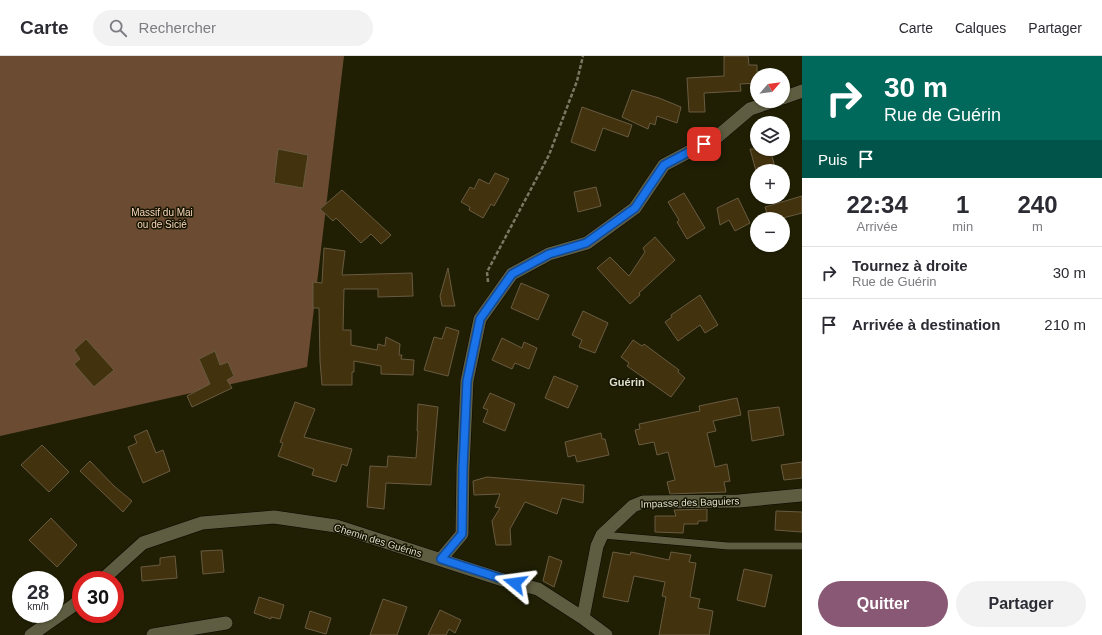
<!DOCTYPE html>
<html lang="fr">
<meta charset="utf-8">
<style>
body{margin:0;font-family:Helvetica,sans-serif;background:#f2f2f3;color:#2b2b33;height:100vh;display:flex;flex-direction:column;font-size:15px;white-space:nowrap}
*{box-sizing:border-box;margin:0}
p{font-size:13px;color:#7c7c81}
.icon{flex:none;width:22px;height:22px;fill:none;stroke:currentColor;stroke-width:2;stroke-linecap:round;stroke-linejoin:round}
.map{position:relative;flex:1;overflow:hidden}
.sheet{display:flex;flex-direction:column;background:#fff;width:300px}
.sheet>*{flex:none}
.banner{background:#00695c;color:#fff;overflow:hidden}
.needle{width:26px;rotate:62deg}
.controls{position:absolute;left:750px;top:12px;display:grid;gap:8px}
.controls a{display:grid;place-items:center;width:40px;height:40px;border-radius:50%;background:#fff;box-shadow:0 1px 3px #0004;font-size:20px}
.speed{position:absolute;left:12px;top:515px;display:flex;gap:8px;font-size:20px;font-weight:700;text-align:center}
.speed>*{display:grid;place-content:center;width:52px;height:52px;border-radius:50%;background:#fff;box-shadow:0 1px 3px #0004;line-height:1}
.speed small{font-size:10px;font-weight:400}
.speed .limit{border:6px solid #d22;background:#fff;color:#111}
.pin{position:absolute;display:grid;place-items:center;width:34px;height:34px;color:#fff;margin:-17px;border-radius:8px;box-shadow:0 2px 6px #0006}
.me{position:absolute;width:44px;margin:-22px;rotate:286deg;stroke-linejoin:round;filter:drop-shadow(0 0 3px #0008)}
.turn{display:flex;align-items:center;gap:14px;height:84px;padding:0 16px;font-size:18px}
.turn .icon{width:52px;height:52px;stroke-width:2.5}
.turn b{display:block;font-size:28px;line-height:34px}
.then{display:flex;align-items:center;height:38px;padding:0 16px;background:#0003;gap:8px;font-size:15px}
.eta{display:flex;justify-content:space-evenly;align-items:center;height:68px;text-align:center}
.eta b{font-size:24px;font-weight:700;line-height:28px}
.primary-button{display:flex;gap:8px;margin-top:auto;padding:8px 16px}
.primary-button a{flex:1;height:46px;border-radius:24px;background:#895874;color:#fff;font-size:16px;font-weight:700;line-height:46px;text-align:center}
.primary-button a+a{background:#f2f2f3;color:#2b2b33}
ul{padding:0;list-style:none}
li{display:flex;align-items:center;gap:12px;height:52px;padding:0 16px;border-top:1px solid #e1e1e2}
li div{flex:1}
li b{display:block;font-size:15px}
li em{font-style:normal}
header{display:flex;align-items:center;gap:24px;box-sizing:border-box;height:56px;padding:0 20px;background:#fff;border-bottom:1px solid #e1e1e2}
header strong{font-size:19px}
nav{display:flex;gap:22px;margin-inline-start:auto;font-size:14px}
.search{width:280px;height:36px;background:#f2f2f3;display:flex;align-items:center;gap:10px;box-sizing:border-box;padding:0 14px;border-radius:22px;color:#7c7c81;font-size:15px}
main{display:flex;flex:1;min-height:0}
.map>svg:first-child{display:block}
</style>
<header>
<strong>Carte</strong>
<div class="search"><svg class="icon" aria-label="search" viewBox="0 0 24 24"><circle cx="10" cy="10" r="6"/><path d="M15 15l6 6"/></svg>Rechercher</div>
<nav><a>Carte</a><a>Calques</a><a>Partager</a></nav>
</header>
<main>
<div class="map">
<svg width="802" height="579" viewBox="0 0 802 579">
<rect width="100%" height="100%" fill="#201f04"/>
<path fill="#6b4c33" d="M0,0H344L307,311L0,380Z"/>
<path fill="#42320e" stroke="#695b41" d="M724,0H748L749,9H757V27L740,28L741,35L704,37L705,56H689L687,22L724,20Z
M632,34L659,42L681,51L677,67L657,60L655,69L650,67L648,73L622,61Z
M582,51L632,69L628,81L603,72L595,95L571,86Z
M278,93L308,99L303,132L274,127Z
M750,93H770L776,115H756Z
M495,117L509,123L494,150L491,148L483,162L469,154L470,151L461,146L470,131L474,133L479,123L489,128Z
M596,131L601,150L578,156L574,136Z
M342,134L391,179L381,188L371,178L361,187L336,162L333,165L320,153Z
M684,137L705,172L687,183L677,166L679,164L668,146Z
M802,140V157L779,163H769L765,151Z
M738,142L750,167L735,175L729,164L720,169L717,152Z
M655,181L675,204L639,237L640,239L630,248L597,212L610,201L629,220L645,196L643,192Z
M324,192L345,195L342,219L412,217L413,240L378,241V233H344L343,274H351V289L377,294L378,288L385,290L386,281L400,288L399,299H402L401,303L414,304L413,319L381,318V310L354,305V316H352V329H322L320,305L319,252H313V226L322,227Z
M448,212L453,241L455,250H442L440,240Z
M521,227L549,239L538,264L511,252Z
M700,239L718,269L705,277L700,269L678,285L665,266L672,261L671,259Z
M583,255L608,267L595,297L579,291L582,284L572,279Z
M446,271L459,275L448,320L424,314L434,281L442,283Z
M502,282L522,292L524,286L537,292L529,313L515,307L512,313L492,304Z
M86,283L114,314L94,331L74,308L80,303L74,294Z
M633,284L642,290L644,288L679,314L678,316L685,322L671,341L627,310L629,307L621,301Z
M215,295L220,309L228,306L234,320L227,324L232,332L192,351L187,340L210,328L199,303Z
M554,320L578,330L568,352L545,342Z
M490,337L515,348L505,375L483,366L488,354L483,352Z
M737,342L741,359L713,365L716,375L707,377L715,411L727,408L730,425L724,426L726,436L670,438L667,426L675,424L668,396L657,399L654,386L639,389L635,374L640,373L639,368L700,355L699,350Z
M295,346L315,353L304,381L352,393L347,410L342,408L336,426L312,419L314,413L278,400L283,387L280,386Z
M418,348L438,351L431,429L386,427L384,453L367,451L370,410L387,411L388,400L416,402L418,375H417Z
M779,351L784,379L752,385L748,355Z
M147,374L156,397L163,394L170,415L143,427L128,391L137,387L134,380Z
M601,377L602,383H605L609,399L577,406L575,399L568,401L565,386Z
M42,389L69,416L49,436L21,409Z
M90,405L114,430L132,445L123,456L80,415Z
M802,406V422L784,424L781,409Z
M487,421L584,429L583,447L562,442L557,458L525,446L510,473L511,489H496L492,465L500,452L495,451L500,438L474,439L473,425Z
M707,453V465H698V468H684L683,477L655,476V460H676L674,454Z
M776,455L802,456V476L775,474Z
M51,462L77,489L57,511L29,484Z
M222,494L224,516L203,518L201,495Z
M613,496L630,499L631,496L669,504L671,496L691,499L689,506L696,507L690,541L700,543L698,552L713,555L709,579H659L666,541L662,540L665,526L634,520L628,546L603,541Z
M175,500L177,522L142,525L141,511L160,509V502Z
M549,500L562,505L554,531L543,525Z
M744,513L772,519L765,551L737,544Z
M259,541L284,549L280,563L271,561V563L254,557Z
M383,543L407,551L397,579H370Z
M440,554L461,564L455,577L449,573L446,579H428Z
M310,555L331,562L326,578L305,572Z"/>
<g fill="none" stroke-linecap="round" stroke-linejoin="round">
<g stroke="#0a0800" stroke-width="8">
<path id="service" d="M603,479L728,490H802"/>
</g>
<g stroke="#0a0800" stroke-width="14">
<path id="minor" d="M783,42L802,35
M441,503L462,478L463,412L467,325L480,263L512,218L549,198L587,187L635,152L664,109L717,81L750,53L774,45
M102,524L143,487L202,467L274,461L336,470L503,524L538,533L583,562L606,579
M583,562L597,490L602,479L633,450L643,446L739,445L802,439
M31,579L74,549L81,543
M153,579L226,567"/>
</g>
<path stroke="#797963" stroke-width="2.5" stroke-dasharray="4 2" stroke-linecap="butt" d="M488,226L487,216L549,99L577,25L583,0"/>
<use href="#service" stroke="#5e5d41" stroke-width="7"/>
<use href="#minor" stroke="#5e5d41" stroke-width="13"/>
</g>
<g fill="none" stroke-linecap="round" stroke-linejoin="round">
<g stroke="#114b97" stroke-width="10">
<path id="route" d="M515,527L441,503L462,478L463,412L467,325L480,263L512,218L549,198L586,187L635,152L664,109L704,88"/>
</g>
<use href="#route" stroke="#1a73e8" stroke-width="7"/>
</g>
<g text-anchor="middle" stroke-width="3" stroke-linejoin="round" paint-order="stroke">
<g font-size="10" fill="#f9d7bd" stroke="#171500">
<text x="162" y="160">Massif du Mai<tspan x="162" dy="12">ou de Sicié</tspan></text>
</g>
<g font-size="10" fill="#dfdfcf" stroke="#171500">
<text transform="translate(690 446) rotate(-2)" y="4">Impasse des Baguiers</text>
<text transform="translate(378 484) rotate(17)" y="4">Chemin des Guérins</text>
</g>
<g font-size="11" font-weight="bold" fill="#dfdfcf" stroke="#171500">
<text x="627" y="330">Guérin</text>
</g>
</g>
</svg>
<div class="controls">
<a><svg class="needle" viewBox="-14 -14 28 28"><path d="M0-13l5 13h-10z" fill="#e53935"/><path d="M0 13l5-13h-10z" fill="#7c7c81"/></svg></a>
<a><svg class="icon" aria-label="layers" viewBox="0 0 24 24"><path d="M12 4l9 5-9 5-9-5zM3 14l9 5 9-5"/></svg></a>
<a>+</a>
<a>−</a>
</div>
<div class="speed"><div>28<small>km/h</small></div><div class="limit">30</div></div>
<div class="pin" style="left:704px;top:88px;background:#d93025"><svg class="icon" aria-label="arrive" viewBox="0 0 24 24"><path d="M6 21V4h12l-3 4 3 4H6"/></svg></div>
<svg class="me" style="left:515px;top:527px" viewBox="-20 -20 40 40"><path d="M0-17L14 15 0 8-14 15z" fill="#1a73e8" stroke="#fff" stroke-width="4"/></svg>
</div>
<section class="sheet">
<div class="banner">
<div class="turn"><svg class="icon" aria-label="right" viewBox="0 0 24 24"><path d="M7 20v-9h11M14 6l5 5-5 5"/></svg><div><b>30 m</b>Rue de Guérin</div></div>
<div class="then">Puis<svg class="icon" aria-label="arrive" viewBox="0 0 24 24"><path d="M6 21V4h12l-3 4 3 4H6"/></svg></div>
</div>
<div class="eta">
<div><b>22:34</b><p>Arrivée</p></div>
<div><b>1</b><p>min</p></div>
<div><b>240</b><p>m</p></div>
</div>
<ul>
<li><svg class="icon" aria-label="right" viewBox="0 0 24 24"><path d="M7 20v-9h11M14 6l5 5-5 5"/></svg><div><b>Tournez à droite</b><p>Rue de Guérin</p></div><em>30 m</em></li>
<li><svg class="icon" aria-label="arrive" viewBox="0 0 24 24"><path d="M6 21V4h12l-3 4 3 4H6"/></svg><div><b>Arrivée à destination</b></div><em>210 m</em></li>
</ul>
<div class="primary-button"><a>Quitter</a><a>Partager</a></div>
</section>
</main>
